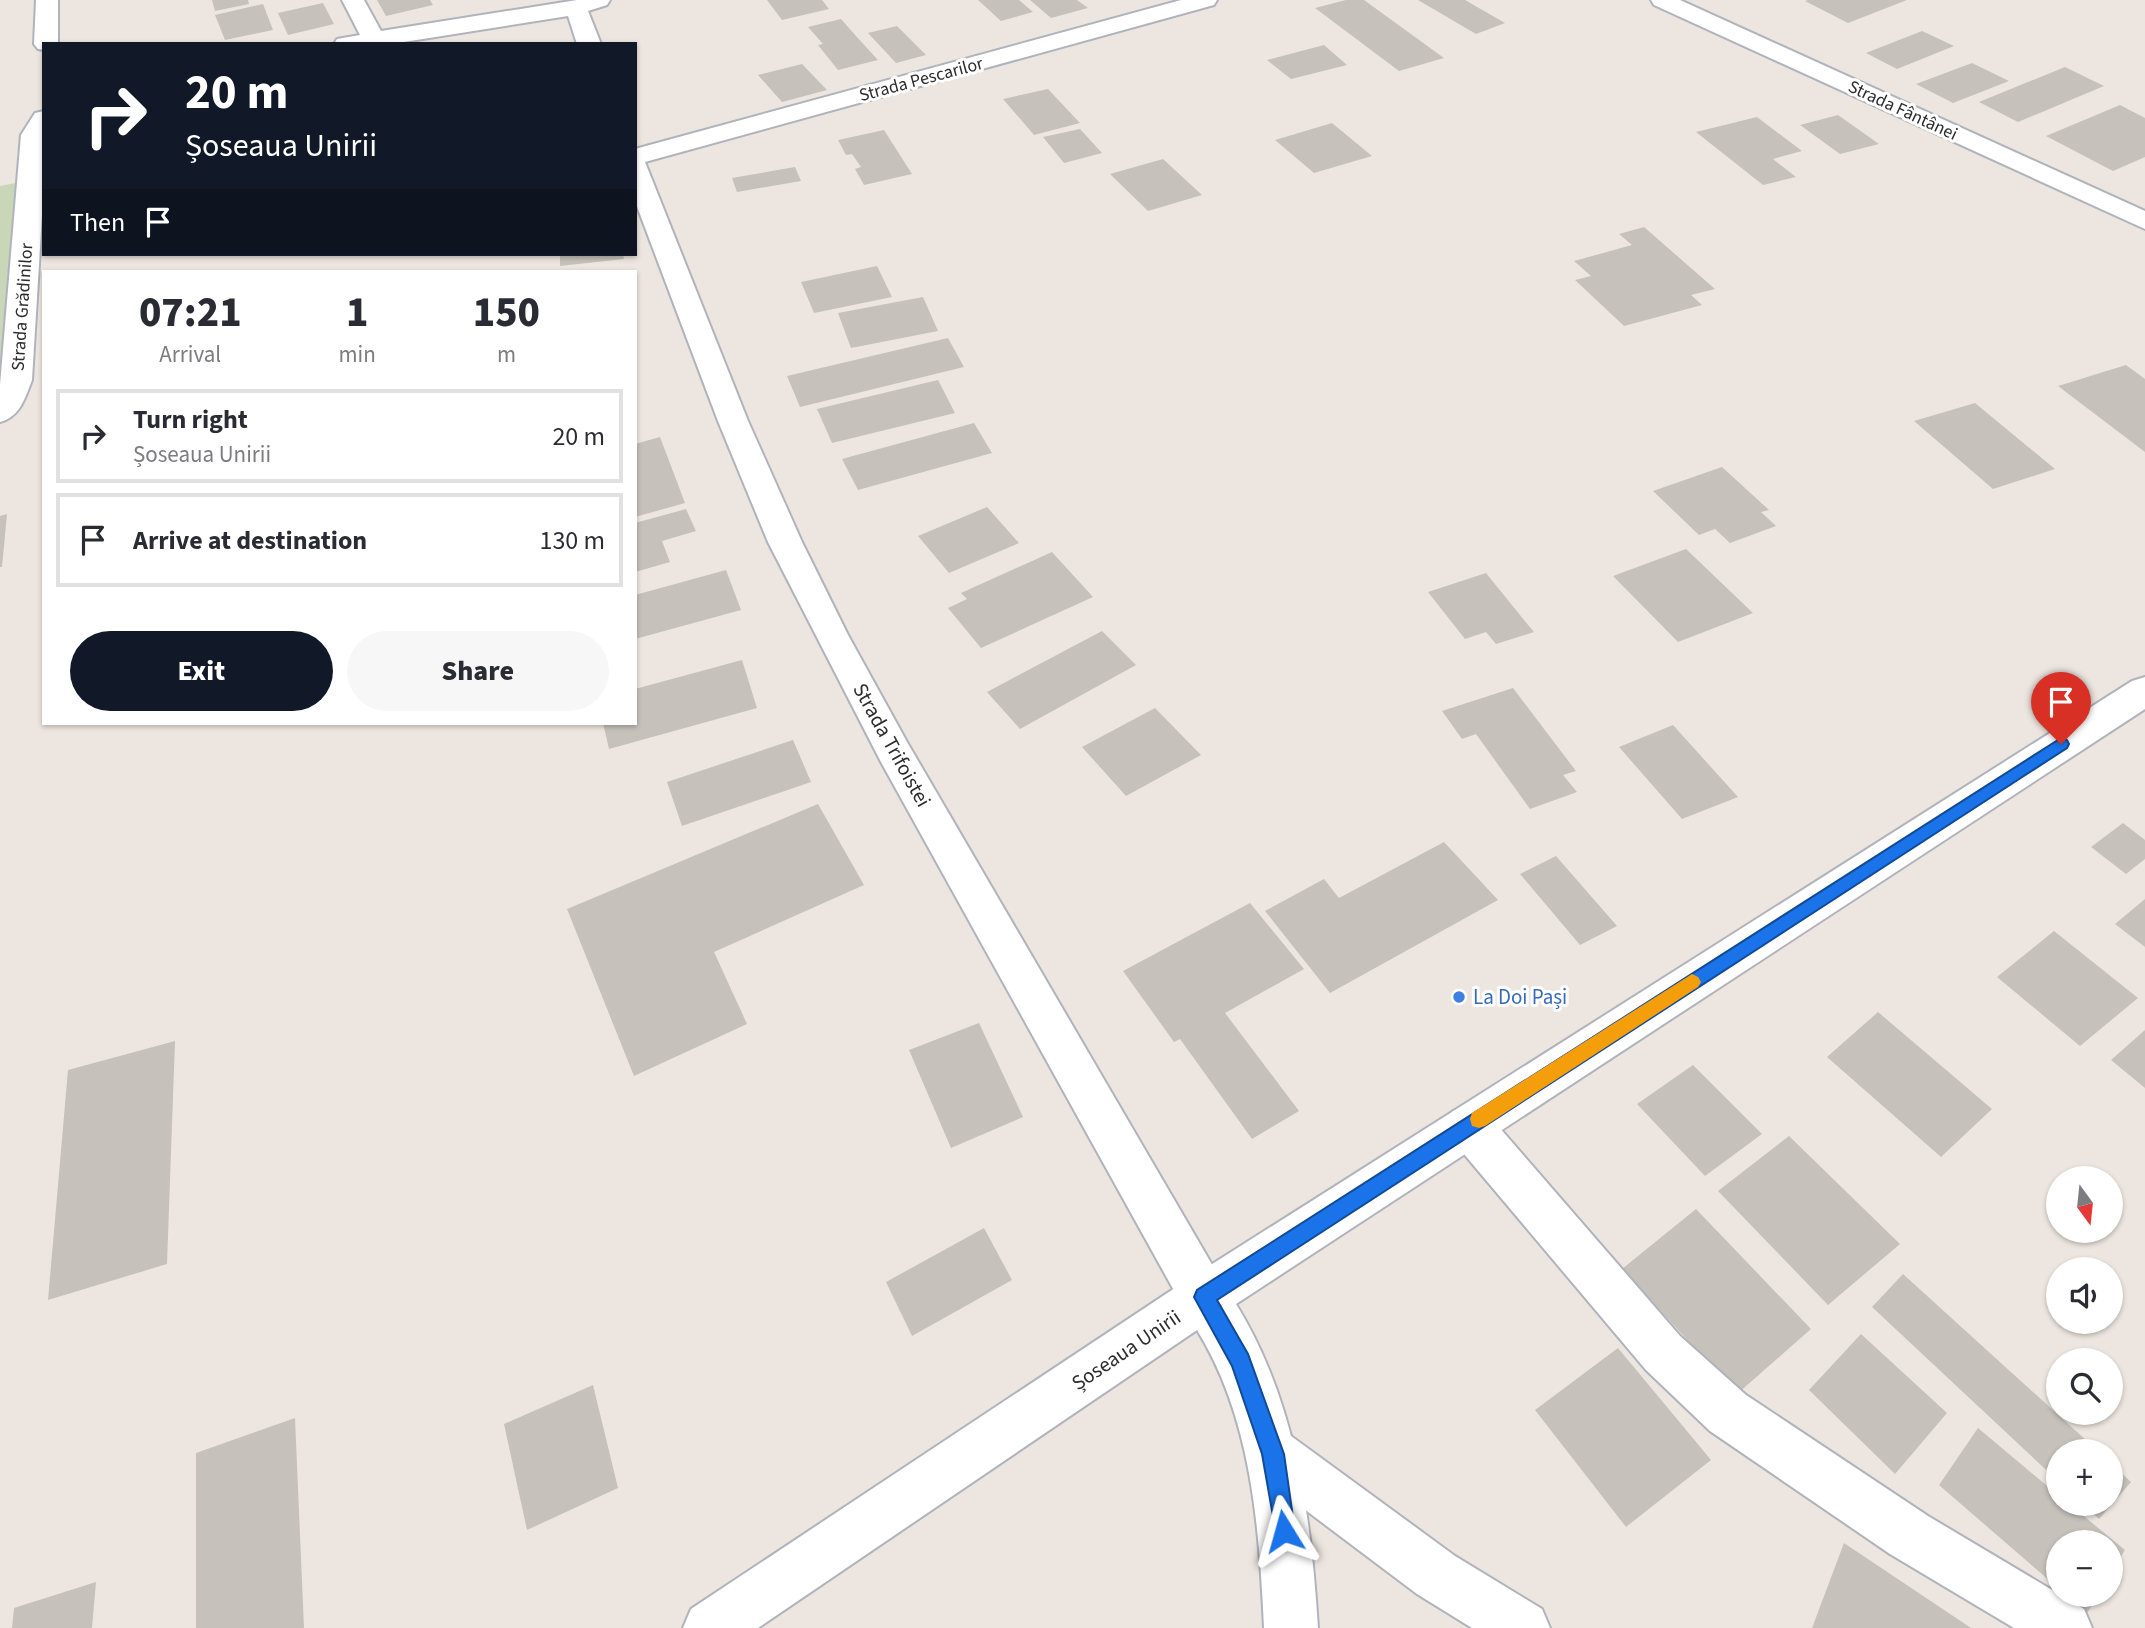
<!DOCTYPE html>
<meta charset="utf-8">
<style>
body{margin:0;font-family:"Source Sans 3",sans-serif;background:#f7f7f7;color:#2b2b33;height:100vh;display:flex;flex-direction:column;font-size:26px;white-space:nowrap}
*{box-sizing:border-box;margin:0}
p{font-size:23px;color:#7c7c81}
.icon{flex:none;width:38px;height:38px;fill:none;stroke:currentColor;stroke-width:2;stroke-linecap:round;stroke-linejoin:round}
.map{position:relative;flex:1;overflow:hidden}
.drawer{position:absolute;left:42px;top:270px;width:595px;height:455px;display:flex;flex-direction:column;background:#fff;border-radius:0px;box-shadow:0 2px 5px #0004}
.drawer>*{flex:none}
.top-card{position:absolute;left:42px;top:42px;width:595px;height:214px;border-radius:0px;box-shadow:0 2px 5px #0004;background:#111827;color:#fff;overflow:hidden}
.needle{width:46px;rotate:165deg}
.tools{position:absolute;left:2046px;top:1166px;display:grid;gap:14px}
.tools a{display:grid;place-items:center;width:77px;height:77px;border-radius:50%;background:#fff;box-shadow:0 2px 5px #0004;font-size:35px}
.pin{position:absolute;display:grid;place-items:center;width:60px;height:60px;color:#fff;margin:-72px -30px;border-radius:50% 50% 50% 0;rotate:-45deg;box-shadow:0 0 7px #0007}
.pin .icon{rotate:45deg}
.me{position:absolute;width:77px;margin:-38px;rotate:352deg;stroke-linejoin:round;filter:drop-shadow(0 0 5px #0008)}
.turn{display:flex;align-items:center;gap:24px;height:147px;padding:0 28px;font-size:32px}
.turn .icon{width:91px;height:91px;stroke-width:2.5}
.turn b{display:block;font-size:49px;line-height:60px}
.then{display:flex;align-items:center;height:66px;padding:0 28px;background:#0003;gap:14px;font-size:26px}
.eta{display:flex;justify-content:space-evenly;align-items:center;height:119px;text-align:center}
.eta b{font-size:42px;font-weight:800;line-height:49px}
.button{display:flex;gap:14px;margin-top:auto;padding:14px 28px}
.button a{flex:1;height:80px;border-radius:42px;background:#111827;color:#fff;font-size:28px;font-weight:800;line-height:80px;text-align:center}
.button a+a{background:#f7f7f7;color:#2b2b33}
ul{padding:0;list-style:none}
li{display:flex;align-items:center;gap:21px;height:94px;margin:0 14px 10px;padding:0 14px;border:4px solid #e1e1e2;border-radius:0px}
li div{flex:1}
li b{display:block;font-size:26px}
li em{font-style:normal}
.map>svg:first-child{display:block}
</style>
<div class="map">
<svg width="2145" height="1628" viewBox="0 0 2145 1628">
<rect width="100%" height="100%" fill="#ede6e0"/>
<path fill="#c9d6b8" d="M27,181L0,372V186Z"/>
<path fill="#c6c1bb" d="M212,0H248L249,4L215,11Z
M377,0H430L433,5L386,16Z
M767,0H822L829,9L782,20Z
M978,0H1019L1033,12L1001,21Z
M1030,0H1077L1088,8L1051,18Z
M1346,0H1364L1444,58L1399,71L1315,8Z
M1418,0H1465L1505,23L1476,34Z
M1808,0H1907L1848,23L1805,1Z
M323,3L334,24L288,35L278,13Z
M263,4L273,30L225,40L215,15Z
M841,19L856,36L878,60L838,70L818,45L823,44L808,27Z
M897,26L926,55L896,63L868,33Z
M1922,31L1954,46L1897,69L1866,53Z
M1324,45L1347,65L1291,79L1267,60Z
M1972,63L2009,81L1953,103L1916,84Z
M802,64L827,90L782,102L758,75Z
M2065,67L2104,86L2018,122L1979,102Z
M1048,89L1080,123L1034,135L1003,99Z
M2120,105L2145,118V157L2113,171L2046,136Z
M1838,115L1879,144L1840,154L1800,125Z
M1757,117L1802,151L1773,159L1796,177L1763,185L1696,132Z
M1332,123L1372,156L1314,173L1275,140Z
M1080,129L1102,153L1064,163L1043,137Z
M884,130L912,174L864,185L855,169L861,167L852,154L846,155L838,140Z
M1163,159L1202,195L1148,211L1110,174Z
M795,167L801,181L737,192L732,178Z
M1644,227L1715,289L1691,295L1702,305L1624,326L1575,280L1591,276L1574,261L1632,245L1619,234Z
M560,254H623L624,259L560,266Z
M877,266L892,297L814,313L801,282Z
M923,297L938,331L851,348L838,313Z
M948,338L964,367L800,407L787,376Z
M2126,365L2145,379V452L2058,386Z
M938,380L955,413L832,443L817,409Z
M1975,403L2055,469L1993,489L1914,421Z
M974,423L992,453L858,490L842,459Z
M660,437L685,503L635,517V444Z
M1722,467L1769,510L1761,512L1776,526L1730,543L1715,529L1699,535L1653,491Z
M987,507L1019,543L949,573L918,536Z
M686,509L696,531L662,541L670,562L635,572V523Z
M7,514L2,567H0V516Z
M1686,549L1753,613L1678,642L1613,576Z
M1052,552L1093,597L981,648L948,608L967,599L961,593Z
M726,570L741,610L635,639V595Z
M1486,573L1524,620L1534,632L1496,644L1486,632L1465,639L1428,592Z
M1102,631L1136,665L1020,729L987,692Z
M742,660L757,708L609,749L603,723H635V689Z
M1513,688L1576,771L1563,775L1577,792L1530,809L1476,734L1462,739L1442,711Z
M1155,708L1201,755L1126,796L1082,747Z
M1673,725L1738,797L1682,819L1619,747Z
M793,740L811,782L682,826L667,782Z
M818,804L864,885L714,952L747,1024L634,1076L567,909Z
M2123,823L2145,840V859L2126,874L2091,847Z
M1444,842L1498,900L1330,993L1265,911L1324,879L1339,898Z
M1556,856L1617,926L1580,945L1520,874Z
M2145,899V947L2115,924Z
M1250,903L1304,969L1225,1013L1299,1111L1252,1139L1180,1039L1174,1042L1123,971Z
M2054,931L2138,998L2080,1046L1997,977Z
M1878,1012L1992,1109L1941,1157L1827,1057Z
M979,1023L1023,1117L951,1148L909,1050Z
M2145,1030V1088L2111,1060Z
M175,1041L167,1264L48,1300L68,1070Z
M1693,1065L1762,1134L1705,1176L1637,1104Z
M1789,1136L1900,1244L1828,1305L1718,1191Z
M1696,1209L1811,1329L1737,1394L1622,1269Z
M984,1228L1012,1280L912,1336L886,1282Z
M1903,1274L2098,1451H2058V1481L1872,1307Z
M1861,1334L1947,1413L1895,1474L1809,1390Z
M1618,1348L1711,1460L1626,1527L1535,1410Z
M593,1385L618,1488L527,1530L504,1424Z
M295,1418L304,1628H196V1453Z
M1978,1428L2058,1495V1503H2068L2125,1550L2110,1574V1542H2058V1588L1939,1485Z
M2110,1463L2131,1482L2099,1519L2082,1503H2110Z
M1844,1543L1971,1628H1812Z
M96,1582L92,1628H12L14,1608Z
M2066,1594H2099L2087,1613Z"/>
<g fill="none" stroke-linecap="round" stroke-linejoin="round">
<g stroke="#b0b3bc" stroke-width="4">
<path id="minor" d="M36,0H58V44H44V50L38,49L34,44Z
M342,0H364L381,31L577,0H610L607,5L588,11L601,44H577L568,16L391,44H334L337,39L360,35Z
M1181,0H1217L1214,5L645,162L748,421L802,542L848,635L907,742L1221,1280L1228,1297L1221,1314L1204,1321L1187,1314L881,762L768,542L718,421L635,201V149Z
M1651,0H1680L2145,211V229L1654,5Z
M44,111V182L32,380C25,398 20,417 0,422V385L21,135L35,113Z
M1469,1105L1485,1111L1680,1336L1746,1395L1928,1516L2084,1609L2092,1628H2014L1890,1554L1710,1431L1646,1370L1453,1141L1447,1126L1453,1111Z
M1273,1428L1291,1436L1455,1556L1542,1609L1550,1628H1472L1417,1594L1255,1472L1247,1454L1255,1436Z"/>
</g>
<g stroke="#b0b3bc" stroke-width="4">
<path id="secondary" d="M2145,677V709L1236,1304C1296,1401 1311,1516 1318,1628H1264C1259,1526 1252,1419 1197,1330L758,1628H683L691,1609L1187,1280L2132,681Z"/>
</g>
<use href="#minor" fill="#fff" fill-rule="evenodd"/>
<use href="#secondary" fill="#fff" fill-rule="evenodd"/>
</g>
<path fill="#1a73e8" stroke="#114b97" stroke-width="2" d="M2061,738L2067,740L2069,744L2067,748L1217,1300L1248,1354L1284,1454L1295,1531L1292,1539L1284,1542L1277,1539L1262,1454L1232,1366L1194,1297L1197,1290Z"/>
<path fill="#f59e0b" d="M1692,974L1698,977L1701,982L1698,987L1485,1126L1479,1128L1472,1126L1470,1119L1472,1113Z"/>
<circle fill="#3f7fe0" stroke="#fff" stroke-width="2.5" cx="1459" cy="997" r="7"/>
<g text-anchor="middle" stroke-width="6" stroke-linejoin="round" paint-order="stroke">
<g font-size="18" fill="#2c2c2c" stroke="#fff">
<text transform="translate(921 79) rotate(-15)" y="6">Strada Pescarilor</text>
<text transform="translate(1903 110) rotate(25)" y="6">Strada Fântânei</text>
<text transform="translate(22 307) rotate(-86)" y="6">Strada Grădinilor</text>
</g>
<g font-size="21" fill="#2c2c2c" stroke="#fff">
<text transform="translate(892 745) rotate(61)" y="7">Strada Trifoistei</text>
<text transform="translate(1126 1350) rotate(-34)" y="7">Șoseaua Unirii</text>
</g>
<g font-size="21" fill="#366cbe" stroke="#fff" text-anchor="start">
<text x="1473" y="1004">La Doi Pași</text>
</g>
</g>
</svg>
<div class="tools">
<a><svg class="needle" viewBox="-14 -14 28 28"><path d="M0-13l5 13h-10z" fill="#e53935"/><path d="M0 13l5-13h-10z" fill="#7c7c81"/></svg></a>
<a><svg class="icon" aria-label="sound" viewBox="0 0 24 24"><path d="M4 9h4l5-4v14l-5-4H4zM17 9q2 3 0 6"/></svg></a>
<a><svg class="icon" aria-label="search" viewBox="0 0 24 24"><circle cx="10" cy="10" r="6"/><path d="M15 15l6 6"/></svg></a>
<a>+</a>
<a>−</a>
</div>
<div class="pin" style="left:2061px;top:744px;background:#d93025"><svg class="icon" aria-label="arrive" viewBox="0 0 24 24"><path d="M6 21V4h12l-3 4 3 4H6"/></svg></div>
<svg class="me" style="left:1284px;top:1531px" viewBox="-20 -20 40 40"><path d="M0-17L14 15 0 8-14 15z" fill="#1a73e8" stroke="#fff" stroke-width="4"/></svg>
<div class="top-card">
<div class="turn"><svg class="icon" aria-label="right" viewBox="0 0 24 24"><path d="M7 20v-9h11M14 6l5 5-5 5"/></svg><div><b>20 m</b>Șoseaua Unirii</div></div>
<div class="then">Then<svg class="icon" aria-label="arrive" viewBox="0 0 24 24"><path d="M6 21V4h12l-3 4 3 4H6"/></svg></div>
</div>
<section class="drawer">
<div class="eta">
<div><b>07:21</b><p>Arrival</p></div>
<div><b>1</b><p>min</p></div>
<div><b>150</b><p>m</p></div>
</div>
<ul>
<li><svg class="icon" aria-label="right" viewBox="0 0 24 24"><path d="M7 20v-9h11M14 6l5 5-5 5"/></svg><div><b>Turn right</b><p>Șoseaua Unirii</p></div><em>20 m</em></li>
<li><svg class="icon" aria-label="arrive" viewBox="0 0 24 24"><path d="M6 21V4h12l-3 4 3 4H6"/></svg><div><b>Arrive at destination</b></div><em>130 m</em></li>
</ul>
<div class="button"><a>Exit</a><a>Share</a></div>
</section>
</div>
